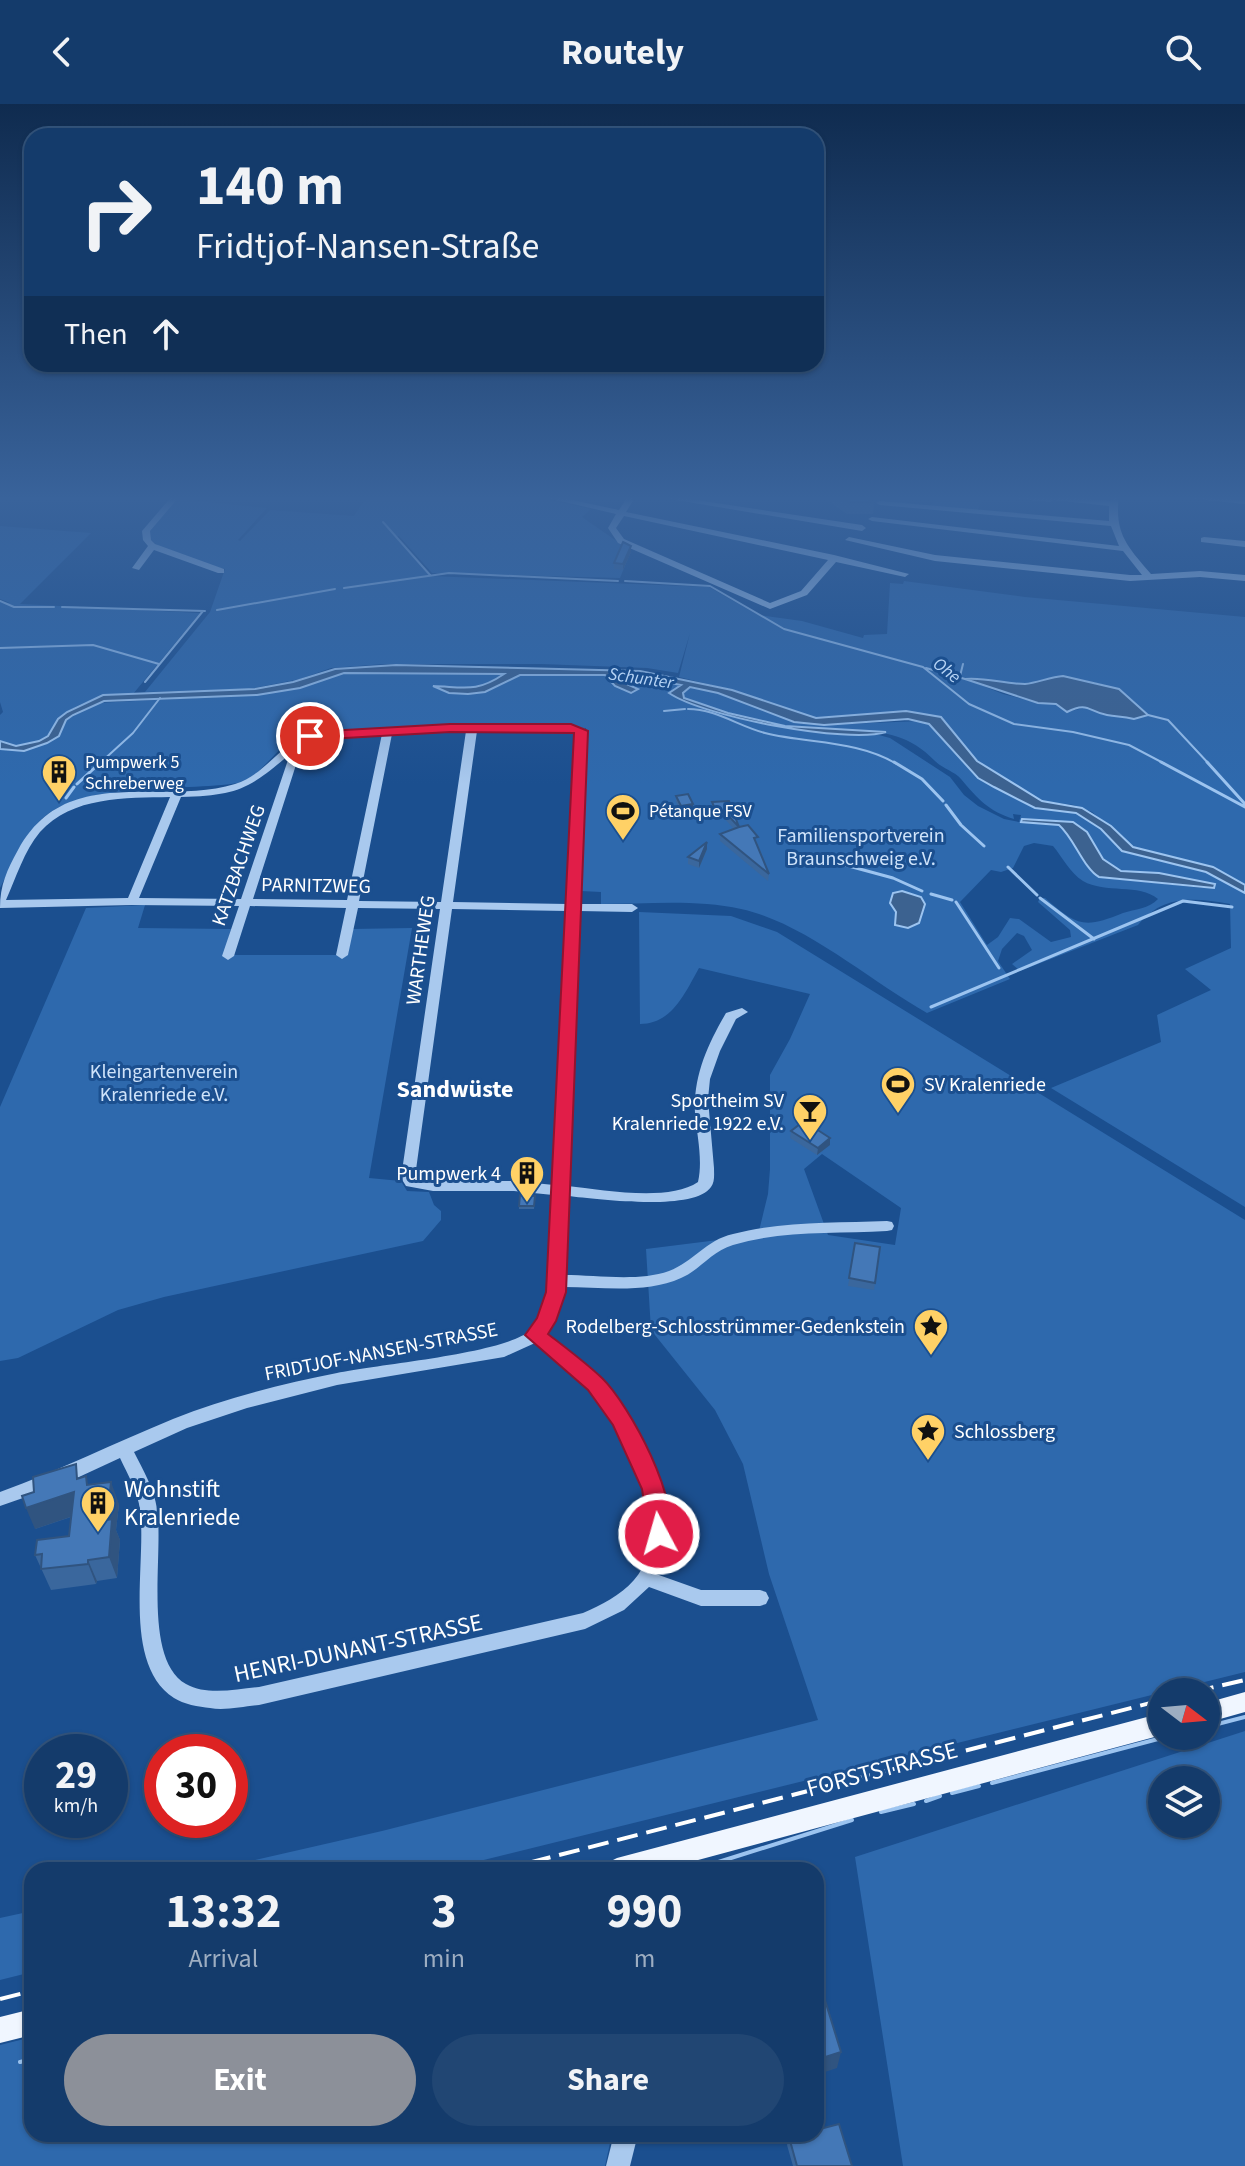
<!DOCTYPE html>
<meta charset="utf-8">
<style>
body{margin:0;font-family:"Source Sans 3",sans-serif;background:#214673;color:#f1f3f6;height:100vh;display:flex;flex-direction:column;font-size:30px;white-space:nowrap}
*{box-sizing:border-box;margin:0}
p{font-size:26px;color:#9dadc1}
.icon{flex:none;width:44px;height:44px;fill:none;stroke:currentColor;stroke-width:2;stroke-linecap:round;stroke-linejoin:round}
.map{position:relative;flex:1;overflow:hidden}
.sheet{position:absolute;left:24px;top:1758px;width:800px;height:280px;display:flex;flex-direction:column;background:#143b6b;border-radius:24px;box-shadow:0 2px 6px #0004,0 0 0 2px #33557e}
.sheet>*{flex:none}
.banner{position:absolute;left:24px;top:24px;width:800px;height:244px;border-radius:24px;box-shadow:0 2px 6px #0004,0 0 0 2px #33557e;background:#143b6b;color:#f1f3f6;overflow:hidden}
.needle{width:52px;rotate:106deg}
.tools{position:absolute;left:1148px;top:1574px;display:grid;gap:16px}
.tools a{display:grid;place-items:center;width:72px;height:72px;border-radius:50%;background:#143b6b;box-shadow:0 2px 6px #0004,0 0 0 2px #33557e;font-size:40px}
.speed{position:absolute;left:24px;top:1630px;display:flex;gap:16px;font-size:40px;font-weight:700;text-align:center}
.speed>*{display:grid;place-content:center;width:104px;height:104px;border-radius:50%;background:#143b6b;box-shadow:0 2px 6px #0004,0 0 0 2px #33557e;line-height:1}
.speed small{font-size:20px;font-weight:400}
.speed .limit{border:12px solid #d22;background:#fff;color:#111}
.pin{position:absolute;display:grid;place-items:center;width:68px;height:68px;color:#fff;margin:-34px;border:4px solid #fff;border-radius:50%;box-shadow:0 2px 8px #0007}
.me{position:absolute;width:88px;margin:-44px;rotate:354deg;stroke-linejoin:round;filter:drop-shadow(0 0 6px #0008)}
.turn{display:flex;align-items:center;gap:28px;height:168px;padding:0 40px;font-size:36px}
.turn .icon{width:104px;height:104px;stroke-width:2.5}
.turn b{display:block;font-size:56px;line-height:68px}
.then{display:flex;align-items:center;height:76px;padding:0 40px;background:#0003;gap:16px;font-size:30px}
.eta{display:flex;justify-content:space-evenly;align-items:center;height:136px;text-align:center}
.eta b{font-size:48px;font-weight:700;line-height:56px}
.primary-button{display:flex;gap:16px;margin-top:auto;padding:16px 40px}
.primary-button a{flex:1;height:92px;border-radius:48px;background:#8c9099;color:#fff;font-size:32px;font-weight:700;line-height:92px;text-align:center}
.primary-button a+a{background:#214673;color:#f1f3f6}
header{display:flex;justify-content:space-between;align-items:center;height:104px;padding:0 40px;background:#143b6b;font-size:36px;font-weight:700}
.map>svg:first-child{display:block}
</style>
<header><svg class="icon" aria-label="back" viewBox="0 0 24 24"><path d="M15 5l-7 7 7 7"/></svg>Routely<svg class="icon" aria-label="search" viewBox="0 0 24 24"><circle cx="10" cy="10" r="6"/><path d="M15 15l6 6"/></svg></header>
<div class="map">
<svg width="1245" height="2062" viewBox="0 0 1245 2062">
<rect width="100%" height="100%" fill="#1b4f8f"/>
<path fill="#2e69ad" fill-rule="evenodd" d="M367,392H530L591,405L582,413L631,447L620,474L432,469L399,432L396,433L430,472L709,483L758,511L802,517L863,534L864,531L887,530L890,479L903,480L904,477L1025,493L1245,513V781L1213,763L1133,743L1092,708L1074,701L1042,697L977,657L941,613L906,607L816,614L732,586L679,573L690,529L678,569L647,564L541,560H384L331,564L300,575L249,585L145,588L210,508L225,465C202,460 162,452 148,432L150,426L178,395L267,404L238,436L240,437L270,406L354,412ZM1063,572L1106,581L1146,611L1128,614L1121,610L1109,612L1088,603L1071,607L1056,600L1038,599L1003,590L966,575C987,572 1005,581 1025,580C1037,579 1050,573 1063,572Z
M893,392H913L907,399L929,403L939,392H983L978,406L929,405L893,400L888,396Z
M0,422L91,429L20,500L200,509L133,590C107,591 89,594 67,608C59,614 57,619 52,627C40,644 16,644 0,637V611L3,608L0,598V498L10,499L0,495Z
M368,567L629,571L718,589L794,618L824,621L919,617L929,620L978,673L994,683L1035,704L1076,709L1101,725L1122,747L1206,768L1245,789V1103L1051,984L1161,938L1157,911L1211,886L1185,865L1231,844L1230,800C1194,794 1164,790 1138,821L1020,867L1012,860L1032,846L1024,832L1017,829L1002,845L998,857L1010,875L927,909C870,877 805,819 741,805C697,795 646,800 601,800V788L581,787L586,624L433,621L315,628L292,633L254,672L238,679C184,688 74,676 37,720C21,738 11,763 0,784V645L24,647L47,639L59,632L66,616L96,599L257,591L300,584L344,569ZM851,626C886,628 910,631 935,657C943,665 954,667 961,675C978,695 988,707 1014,715L1013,710L1021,711L1019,718L1004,715L978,702L964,691L950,673L890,634L875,630L822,628ZM1059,721L1097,743L1103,754L1121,767L1159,769L1215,781L1202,784L1099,773C1084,765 1074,734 1059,721ZM1034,739L1053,742C1063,754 1070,769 1083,777C1105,790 1139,779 1158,795C1149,805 1135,805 1123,809C1084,825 1077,822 1045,794H1040L1038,798L1070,826L1071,833L1051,838L1019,815L1010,814L998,833L987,841L960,798L991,766L1001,768L1013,764L1024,742Z
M145,801L138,824L231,825L224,851H348L352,825L412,824L369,1074L401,1077L407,1087L429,1088L434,1101L441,1107V1116L423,1137L164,1193L118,1206L18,1254L0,1257V1003L86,804Z
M639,808L731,812L777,828L1245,1116V1568L443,1766H212L382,1727L818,1616L769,1470L743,1360L715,1306L651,1226L646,1145L758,1131L768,1090L770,1065V971L790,935L810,890L699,864C685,889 672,920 640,920ZM822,1050L901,1104L895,1141L828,1131L804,1065Z
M1245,1627V2062H903L855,1753ZM1162,1676H1206V1720H1162Z
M32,1807V1868L0,1876V1814Z
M32,1933V2030H612L605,2062H0V1941Z"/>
<path fill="#3c6290" stroke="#9cc4f0" stroke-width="2" d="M396,561L640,567L732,586L816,614L906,607L941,613L977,657L1042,697L1082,704L1111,722L1133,743L1213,763L1245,781V789L1206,768L1122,747L1101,725L1076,709L1035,704L994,683L978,674L929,620L908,615L824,621L794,618L718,589L690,583L683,589L684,594L728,609L785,622L886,628C848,640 704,613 669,589L681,581L629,571L620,577L638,585L631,589L615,582L605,571H520L485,588L468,590L449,589L433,582C464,583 476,589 504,570L344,569L300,584L257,591L104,597L73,611L66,616L59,632L47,639L24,647L0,645V637L16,642L39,637L48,632L58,615L67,608L103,591L255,585L293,578L335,565Z
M1063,572L1119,585L1148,611L1134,615C1122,612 1118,613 1107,611C1089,608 1088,597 1067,608L1056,600L1038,599L965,575C986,573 1004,580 1025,580C1037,579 1050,573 1063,572Z
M1022,715L1073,718L1087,728L1103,755L1121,767L1159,769L1215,780L1214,784L1099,773C1084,765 1074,734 1059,721L1021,718Z
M902,787L921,793L925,800L919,819L908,824L895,821L896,808L890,799L893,789Z"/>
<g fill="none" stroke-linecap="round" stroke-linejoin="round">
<path stroke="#9cc4f0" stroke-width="2" d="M383,418L430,471
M625,477L710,482L784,525L923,563L969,600L1014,620L1073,628L1129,641L1165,660
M344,484L449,469L618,477
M0,497L14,503H54
M62,503L205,507
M217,506L335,485
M0,544L93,541L159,560
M926,564L965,575
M960,572L963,560
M145,578L203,507
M688,605C716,605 738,622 765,629C809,640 857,636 897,660
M664,607L685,605
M1148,611L1168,616L1209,660
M99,660L133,629L160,594"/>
<path stroke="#9cc4f0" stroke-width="3" d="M894,658L922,675L943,697
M1161,658L1245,703
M1207,658L1245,700
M77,680L101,658
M66,694L74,683
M946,701L961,721L984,742
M828,761H841
M845,761L893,774L922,787
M1008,763L1037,791
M931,790L952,796
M1040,794L1094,835
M956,798L999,864
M931,903L1183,797L1232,803"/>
<path stroke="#9cc4f0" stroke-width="4" d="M1206,1623L1245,1613
M992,1679L1158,1635
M952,1689L979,1682
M926,1697L940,1692
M881,1708L914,1700
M693,1766L852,1716
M20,1958L32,1955"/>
<path fill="#a9c9ee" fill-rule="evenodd" d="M172,392H180L150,427L151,436L155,440L224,465V469H218L154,446L139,466L132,464L148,442L143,436L142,427Z
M539,392H553L619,406L628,392H636L626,408L834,451L909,470L905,473L836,458L807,491L770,505L618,439L608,424L616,410ZM624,412L828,456L801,487L770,499L624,435L616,424Z
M652,392H670L862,421L866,424L862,427Z
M1006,392H1062L1110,397L1111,392H1119C1114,430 1128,443 1151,470L1200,467L1245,471V477L1200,473L1130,477L935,457L845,436L849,433L935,451L1130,471H1142L1123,447L872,417L868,415L872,413L1119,442L1111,422L880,401L876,399L880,397L1109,417V402L1054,396L1050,398L1010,394Z
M1183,392L1245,396V400L1187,394Z
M1204,433L1245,437V443L1201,438V434Z
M472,620L571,621L585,625L579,800H632L638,804L632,808L579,807L568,1082C603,1086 669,1098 698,1078C703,1056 697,1032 695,1009C693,972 708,940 726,909L742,904L748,908L736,915L720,947L710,975L708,995L714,1064C714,1070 715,1078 711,1083C694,1108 596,1095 568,1092L564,1171C597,1171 638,1178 669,1167C693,1158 706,1136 733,1130C783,1117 836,1119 887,1117L892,1118L894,1122L892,1126L887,1127C836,1130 782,1126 733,1141C712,1147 700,1166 681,1174C646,1190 601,1183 564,1183L554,1217L546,1230C565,1245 586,1259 602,1278C647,1328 687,1404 656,1470L701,1486H760L766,1488L769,1494L766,1500L760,1502H701L649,1483L624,1506L585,1525L259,1601C244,1602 225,1607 210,1604C199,1603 183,1600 174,1594C121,1560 147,1459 140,1406C138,1388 128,1371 120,1354L66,1379L0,1402V1388C61,1366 114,1339 173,1315C225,1294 282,1280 337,1269C378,1260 504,1250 531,1226C555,1204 551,1123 553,1091L514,1087H433L406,1082L401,1074L440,805L358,804L348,851L342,855L336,851L346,804L250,802L234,852L228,856L222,852L239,802L132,801L0,804C0,781 7,766 18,746C66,658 160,703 235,680C265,671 281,639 310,629ZM429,627H466L441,798L359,797L392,630ZM477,627L576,629L567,800L453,798ZM382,630L347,796L253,795L303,639L312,635ZM290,650L241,795L139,794L181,693C237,691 248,686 290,650ZM170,693L128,794L6,796C16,774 24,747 40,728C72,692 126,694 170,693ZM452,805L567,807L554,1081L514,1077H433L415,1073ZM535,1239C554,1254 574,1268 590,1287C628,1330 679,1423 634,1476C620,1492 601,1501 583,1509L259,1583C237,1585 207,1592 186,1580C142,1555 164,1449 157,1405C154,1384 143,1366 134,1348L187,1324L247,1304L337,1281L504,1253Z
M614,2030H638L630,2062H606Z"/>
<path fill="#f0f6ff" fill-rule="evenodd" d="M1245,1588V1608L1206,1619V1599Z
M1162,1609V1631L661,1766H605L609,1758L617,1754Z
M32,1905V1931L0,1939V1913Z"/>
<path stroke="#fff" stroke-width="4" stroke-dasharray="21 9" stroke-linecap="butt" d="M1193,1588L1245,1576
M501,1766L1162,1596
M0,1895L32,1887"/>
</g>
<path fill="#3a679d" d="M821,392H862L874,399L873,410H847Z
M631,442V448L623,466L614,465V459Z
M676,692L693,700V707L681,708L676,698Z
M729,697L739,723L758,740L769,770L768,777L720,737V730L734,725L723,713L716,714L712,705V698Z
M707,745L699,764L688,760V753Z
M791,1027L830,1041L817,1051L790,1034Z
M535,1092L534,1105H519V1102Z
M855,1139L875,1179L874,1186L848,1182Z
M81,1373L89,1381L119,1400L116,1426L120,1436L117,1474L97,1477L96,1480L51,1486L35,1451L69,1432L71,1413L35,1425Z
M789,2033L852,2062H793L787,2041Z"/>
<path fill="#305480" d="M631,442V448L623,466V460Z
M693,700V707L681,708V702Z
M707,738V745L699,764V757Z
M830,1034V1041L817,1051L818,1044Z
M111,1378L119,1400L116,1426L120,1436L117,1474L109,1453L107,1416Z
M74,1388L82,1409L35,1425L26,1404Z
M88,1456L97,1477L96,1480L88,1460Z
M841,1948L837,1964L816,1971V1956Z"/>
<path fill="#4478b7" stroke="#305480" stroke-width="2" d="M839,392H862L874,399L848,398Z
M623,438L631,442L623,460L614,459Z
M688,690L693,700L681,702L676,692Z
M729,697L739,723L748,721L758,733L754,734L769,770L720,730L739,723L724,707H716L712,698Z
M707,738L699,757L688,753Z
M804,1017L830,1034L818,1044L791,1027Z
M520,1091L535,1092L534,1102H519Z
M855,1139L880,1143L875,1179L849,1174Z
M76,1360L77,1375L86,1372L87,1381L111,1378L107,1416L112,1415L109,1453L88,1456V1460L41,1465L42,1450L35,1451L37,1436L69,1432L74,1388L26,1404L22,1392L34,1388L33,1373Z
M816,1867L841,1948L816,1956Z
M839,2020L852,2062H797L789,2033L802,2030H816V2026Z"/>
<linearGradient id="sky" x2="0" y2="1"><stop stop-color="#0f2b4f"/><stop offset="0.58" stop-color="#39639b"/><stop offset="1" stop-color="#39639b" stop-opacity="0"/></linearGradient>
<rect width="1245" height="680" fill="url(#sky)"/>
<path fill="#e11d48" stroke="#92132f" stroke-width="2" d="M450,620H571L588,627L566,1188L556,1217L548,1230C566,1244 585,1258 602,1274C629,1300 684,1401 667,1437L659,1440L650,1437L642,1385L613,1321L588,1286L525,1231L537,1214L546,1188L574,629L450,628L310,636L304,632L310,628Z"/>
<defs>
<g id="building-pin" transform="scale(1.8)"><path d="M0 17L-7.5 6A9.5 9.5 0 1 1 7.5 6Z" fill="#ffd166" stroke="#1b4f8f"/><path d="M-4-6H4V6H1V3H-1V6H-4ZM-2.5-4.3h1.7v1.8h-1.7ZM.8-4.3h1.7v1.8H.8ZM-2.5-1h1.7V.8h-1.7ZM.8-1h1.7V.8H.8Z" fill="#111"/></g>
<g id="stadium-pin" transform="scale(1.8)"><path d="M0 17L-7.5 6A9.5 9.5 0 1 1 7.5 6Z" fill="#ffd166" stroke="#1b4f8f"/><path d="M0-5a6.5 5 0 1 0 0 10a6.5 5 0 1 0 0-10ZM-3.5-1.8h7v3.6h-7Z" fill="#111"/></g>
<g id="bar-pin" transform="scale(1.8)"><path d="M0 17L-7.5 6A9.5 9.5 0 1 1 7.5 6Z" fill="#ffd166" stroke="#1b4f8f"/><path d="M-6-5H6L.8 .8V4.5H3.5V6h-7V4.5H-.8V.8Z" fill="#111"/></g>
<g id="sight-pin" transform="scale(1.8)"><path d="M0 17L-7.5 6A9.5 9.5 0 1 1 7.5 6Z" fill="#ffd166" stroke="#1b4f8f"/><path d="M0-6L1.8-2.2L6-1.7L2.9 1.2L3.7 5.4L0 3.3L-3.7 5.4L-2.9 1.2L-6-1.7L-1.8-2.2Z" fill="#111"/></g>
</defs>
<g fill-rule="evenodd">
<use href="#building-pin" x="59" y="668"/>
<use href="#stadium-pin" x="623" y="707"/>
<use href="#stadium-pin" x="898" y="980"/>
<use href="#bar-pin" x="810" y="1007"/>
<use href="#building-pin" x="527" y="1069"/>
<use href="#sight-pin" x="931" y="1222"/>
<use href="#sight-pin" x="928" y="1327"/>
<use href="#building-pin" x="98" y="1399"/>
</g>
<g text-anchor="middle" stroke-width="6" stroke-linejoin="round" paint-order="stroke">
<g font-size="18" font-style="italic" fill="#b5d3f5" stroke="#1b4f8f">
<text transform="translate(947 566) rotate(38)" y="6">Ohe</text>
<text transform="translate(641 574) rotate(8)" y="6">Schunter</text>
</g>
<g font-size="18" fill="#fff" stroke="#1b4f8f" text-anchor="start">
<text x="85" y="664">Pumpwerk 5<tspan x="85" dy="21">Schreberweg</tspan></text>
<text x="649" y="713">Pétanque FSV</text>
</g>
<g font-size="20" fill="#cfe3fa" stroke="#1b4f8f">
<text x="861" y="738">Familiensportverein<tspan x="861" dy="23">Braunschweig e.V.</tspan></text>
<text x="164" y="974">Kleingartenverein<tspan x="164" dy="23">Kralenriede e.V.</tspan></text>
</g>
<g font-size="20" fill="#fff" stroke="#1b4f8f">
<text transform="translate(238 761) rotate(-71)" y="7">KATZBACHWEG</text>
<text transform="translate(316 781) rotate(1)" y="7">PARNITZWEG</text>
<text transform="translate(420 846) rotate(-82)" y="7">WARTHEWEG</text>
<text transform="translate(381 1247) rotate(-11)" y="7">FRIDTJOF-NANSEN-STRASSE</text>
</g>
<g font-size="20" fill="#fff" stroke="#1b4f8f" text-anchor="end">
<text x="924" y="987" text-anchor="start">SV Kralenriede</text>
<text x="784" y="1003">Sportheim SV<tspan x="784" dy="23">Kralenriede 1922 e.V.</tspan></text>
<text x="501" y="1076">Pumpwerk 4</text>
<text x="905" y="1229">Rodelberg-Schlosstrümmer-Gedenkstein</text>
<text x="954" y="1334" text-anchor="start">Schlossberg</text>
</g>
<g font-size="24" font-weight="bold" fill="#fff" stroke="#1b4f8f">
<text x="455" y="993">Sandwüste</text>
</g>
<g font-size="24" fill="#fff" stroke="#1b4f8f" text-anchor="start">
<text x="124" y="1393">Wohnstift<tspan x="124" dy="28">Kralenriede</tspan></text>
</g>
<g font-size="24" fill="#fff" stroke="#1b4f8f">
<text transform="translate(358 1544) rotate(-12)" y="8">HENRI-DUNANT-STRASSE</text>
<text transform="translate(882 1665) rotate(-15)" y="8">FORSTSTRASSE</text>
</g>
</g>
</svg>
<div class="tools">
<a><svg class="needle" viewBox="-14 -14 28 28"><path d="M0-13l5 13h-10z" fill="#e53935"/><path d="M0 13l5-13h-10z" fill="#9dadc1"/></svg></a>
<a><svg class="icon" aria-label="layers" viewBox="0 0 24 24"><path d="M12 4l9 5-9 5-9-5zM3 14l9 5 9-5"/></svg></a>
</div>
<div class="speed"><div>29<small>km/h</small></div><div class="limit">30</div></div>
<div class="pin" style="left:310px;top:632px;background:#d93025"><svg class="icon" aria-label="arrive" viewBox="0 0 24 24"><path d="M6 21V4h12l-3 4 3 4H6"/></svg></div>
<svg class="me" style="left:659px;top:1430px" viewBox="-20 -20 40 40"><circle r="17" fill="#e11d48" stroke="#fff" stroke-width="3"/><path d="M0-11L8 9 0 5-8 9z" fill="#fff"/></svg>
<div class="banner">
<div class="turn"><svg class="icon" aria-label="right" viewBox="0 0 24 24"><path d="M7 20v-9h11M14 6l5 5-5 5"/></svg><div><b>140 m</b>Fridtjof-Nansen-Straße</div></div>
<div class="then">Then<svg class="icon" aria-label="ahead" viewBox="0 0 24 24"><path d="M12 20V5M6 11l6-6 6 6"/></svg></div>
</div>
<section class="sheet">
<div class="eta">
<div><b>13:32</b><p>Arrival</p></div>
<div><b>3</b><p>min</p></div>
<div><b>990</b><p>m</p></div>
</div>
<div class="primary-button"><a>Exit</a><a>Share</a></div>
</section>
</div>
